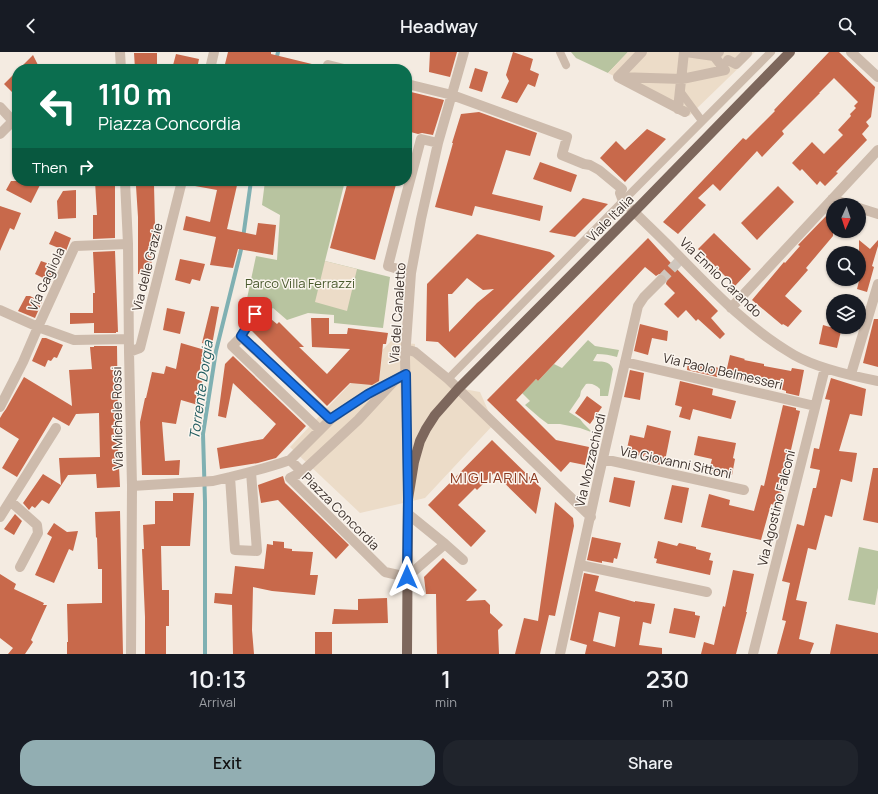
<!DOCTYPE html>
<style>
body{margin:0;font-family:Manrope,sans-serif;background:#20242c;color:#f1f3f6;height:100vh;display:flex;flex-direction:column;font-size:15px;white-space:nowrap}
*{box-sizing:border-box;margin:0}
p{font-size:13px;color:#9ea1a6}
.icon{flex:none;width:22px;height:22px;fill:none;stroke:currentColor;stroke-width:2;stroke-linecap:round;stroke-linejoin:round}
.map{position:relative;height:602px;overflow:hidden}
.details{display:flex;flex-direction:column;background:#171b24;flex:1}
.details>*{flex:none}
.top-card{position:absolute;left:12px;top:12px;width:400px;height:122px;border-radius:16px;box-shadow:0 1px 3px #0004;background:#0b6e4f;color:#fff;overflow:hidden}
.needle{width:26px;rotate:183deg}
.fabs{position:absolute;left:826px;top:146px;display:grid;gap:8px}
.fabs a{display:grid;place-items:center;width:40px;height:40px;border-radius:50%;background:#171b24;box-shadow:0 1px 3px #0004;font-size:20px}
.pin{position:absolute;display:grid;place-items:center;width:34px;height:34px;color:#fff;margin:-17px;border-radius:8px;box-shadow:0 2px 6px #0006}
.me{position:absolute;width:44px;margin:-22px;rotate:0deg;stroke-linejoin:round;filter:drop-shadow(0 0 3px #0008)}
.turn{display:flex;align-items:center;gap:14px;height:84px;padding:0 20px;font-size:18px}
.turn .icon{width:52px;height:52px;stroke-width:2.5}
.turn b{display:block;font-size:28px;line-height:34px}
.then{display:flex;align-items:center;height:38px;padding:0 20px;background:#0003;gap:8px;font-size:15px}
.eta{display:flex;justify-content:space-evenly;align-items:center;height:68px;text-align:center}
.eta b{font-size:24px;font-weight:600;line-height:28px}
.button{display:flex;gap:8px;margin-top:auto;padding:8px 20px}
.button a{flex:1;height:46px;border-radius:16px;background:#92aeb2;color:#111;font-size:16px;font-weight:600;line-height:46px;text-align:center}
.button a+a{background:#20242c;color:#f1f3f6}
header{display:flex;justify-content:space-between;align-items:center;height:52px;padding:0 20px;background:#171b24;font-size:18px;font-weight:600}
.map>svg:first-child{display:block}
</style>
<header><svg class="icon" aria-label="back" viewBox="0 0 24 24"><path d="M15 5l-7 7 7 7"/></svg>Headway<svg class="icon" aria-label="search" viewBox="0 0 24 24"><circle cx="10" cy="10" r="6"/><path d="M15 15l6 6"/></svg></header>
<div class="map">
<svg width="878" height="602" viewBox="0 0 878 602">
<rect width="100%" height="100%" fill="#f4ebe1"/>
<path fill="#b8c4a0" d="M571,0H628L608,21L576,6Z
M265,129H345L325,209L390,225L383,276L334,271V263L308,261L287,268L273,256L260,265L245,256L256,204L277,208L280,163L262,153Z
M588,288L595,294L619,298L617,305C610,303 604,302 597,302L593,309C601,310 609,308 613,317L608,344H600V337C596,333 592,331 586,332L581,339L580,344L569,360L580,367L583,371L592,380H591L580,376L560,372H548L540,366L525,353L530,349L522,341L536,327L538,329L554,312L562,316Z
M859,495L878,499V536L875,553L848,548Z"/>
<path fill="#ecdcc8" d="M628,0H755L689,64L608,21Z
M325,209L357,217L347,259L315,250Z
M391,289L415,292V300L458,336L480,340L494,372L425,446L360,461L290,395Z"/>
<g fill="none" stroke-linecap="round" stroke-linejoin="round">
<path stroke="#7fb0b2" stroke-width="4" d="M274,17L278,0
M243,186L251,129
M205,602V450L203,382L216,299L240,202L242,193"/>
</g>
<path fill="#c8694b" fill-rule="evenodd" d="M228,0H271V2L316,13L315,17H248L225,12Z
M430,0H457L450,25L429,20Z
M513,0L533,7L530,18L539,22L535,35L528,32L517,51L501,46L509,29L506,23Z
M829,0H839L875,35L871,65L866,70L869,74L862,82L867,88L836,120L838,121L825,134L820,129L817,133L802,117L800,119L792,111L812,90L824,102L843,83L838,78L851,64L850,62L856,56L854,54L858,50L834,26L819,41H820L782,79L784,82L762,105L757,99L720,139L713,132L698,146L706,153L678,182L663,170L743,86L746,88L775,59L774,58Z
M134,1H157V17H135Z
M176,2L199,7L197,17H172Z
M33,3L40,17H19Z
M475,16L488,20L482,40L469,36Z
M17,19V45L4,32Z
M407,39L444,48L433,83L422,81L418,82L407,79Z
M479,60L537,81L530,104L506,98L492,142L543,154L540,169L475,154L472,164L435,155L453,91H452L461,62Z
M647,77L666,87L625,130L600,106L616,89L625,98Z
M540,110L577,123L571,140L533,127Z
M11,129H42L31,151L6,138Z
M95,129H115V186L93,187V163H97Z
M196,129H238L227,177L256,183L258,171L276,173L273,203L238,197L233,216L210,213L216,185L183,178L186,164L210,170L217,138L195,134Z
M348,129H397L375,208L330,196Z
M154,133L155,173H158L159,194L158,196H151L152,222H138V165L136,134Z
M778,134L794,150L757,188L741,171Z
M76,138V166L58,167L57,149L63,139Z
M583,146L608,152L575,185L549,180Z
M0,154L21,161L14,178L10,176L0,199Z
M828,162L833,166V184L806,216L808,218L785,244L802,259L788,275L783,272L782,273L752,248L784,210L785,211L800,194L798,193Z
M55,179L71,186L66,199L49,192Z
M714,181L751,217L735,234L698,197Z
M477,182L550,200L555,204L455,306L438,290L426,289L427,232ZM467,226L483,238L494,237L477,251L449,280L448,242H452Z
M648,186L669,209L718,259L711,266L725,282L720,287L698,267L696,269L686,258L678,266L664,252L675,241L666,232L667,227L666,224L662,222H659L656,224L645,215L538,329L536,327L516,348L556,388L589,395L585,413L570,410L561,420L487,348Z
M859,188L870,197L878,188V194L872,214L874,215L867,240L857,237L859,229Z
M115,199L118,280H116V281H94V271L70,272V261H93V241H95L93,200Z
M180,207L205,212L200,229L192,227L190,232L175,228Z
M41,209L58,215L51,230L35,222Z
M26,244H30L42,250L35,266L18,259Z
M211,254L219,255L212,293L202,291Z
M167,256L185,260L180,282L163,278Z
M266,263L277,272L279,270L304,295H299L327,322L350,297L312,295L311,266H329V282H347L348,276L388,281L386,292H383L379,329L372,333L350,331L327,354L252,279Z
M874,267H878V315L863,311Z
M640,272L668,279L667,289L652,286L648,303L634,299Z
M823,273L830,275H842L837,296L819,292Z
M42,286H46L63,293L57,306L54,305L51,309L48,308L45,315L32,309Z
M181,291L205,298L198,324L203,325L198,353L181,348L176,372L162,370L165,409L180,408L179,423H142L140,370L145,346H146L152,320L164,322L166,314L176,317Z
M94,294H117L118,370L119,394H118L120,435L97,436L96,422L68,423L49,452L42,448L35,456L32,454L29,458L23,451L43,422L61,433L59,406L100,405L99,361L76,362L69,374L53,365L17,425L2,416L19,387L0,375V366L3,361L6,357L24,325L72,354L69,318L92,317L90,295H94Z
M730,303L745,307L744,308L764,312V314L791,319L792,316L804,318L799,344L786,341V339L780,337L782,329L762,326L760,333L725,325Z
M233,304L306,374L276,406L258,411L220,417L217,396L263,387L276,372L233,331L226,366L218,364L225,312Z
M688,309L719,316L717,325L687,318Z
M630,318L644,321L640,348L624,345Z
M831,326L866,337L862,364L850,362L839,399L857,401L852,430L841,427L832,465L825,463L816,498L808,496L796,548L807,550L799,587L814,591L810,602H777L786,569L782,568L790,531L782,529L797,472L804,474L813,436H816L820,418L810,416L814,396L819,397L830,348L825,347Z
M680,329L713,337L712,343L736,349L731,367L693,357L690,368L679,365L682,355L675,353Z
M587,344L602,355L590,372L575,361Z
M783,353L796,356V358L800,359L778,454L771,452L761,488L701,475L709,442L730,448L729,453L754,459L761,433L764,434Z
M647,373L671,379L665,409H663L662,413L647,410L648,405L626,401L630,383L644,386Z
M698,384L736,391L733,406L735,407L732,423L709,418L712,407L694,403Z
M492,388L541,436L536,462L494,421L477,438L475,436L458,453L486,479L471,495L428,453Z
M873,416H878V471L863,468Z
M283,424L285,431L349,493L336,507L278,448L261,451L258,433Z
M614,425L635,429L630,455L609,450Z
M672,433L689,436L682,471L664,467Z
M173,441H194L190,494H161L162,538H169V574H166V602H145V565L142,497H144L143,473L155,472V449H173Z
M555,450L573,466L574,474L555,564L549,563L540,602H515L524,566L538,569Z
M120,459L123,602H67V590H68L67,552L102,551V517H98L97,485L96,486L95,460Z
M15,462L22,469L14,483L4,477Z
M54,471L67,480L78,479L73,499L69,497L54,531L35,523L52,485L47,482Z
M592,485L621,491L617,507L614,506L613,511L602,509V511L587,508Z
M273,489L284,490V496L292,497V499L313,500L310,523H318L315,543L272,539L253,535L252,578L254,602H233L232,553L214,551L215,541L232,542L235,514L264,517L267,492L273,493Z
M658,489L677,494L679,491L696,495V497L711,501L709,508L713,509L710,523L656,511L657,507L654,506Z
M443,506L477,538L466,549L485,548L490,553V561L503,573L498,578L499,602H437L436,542H426L424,525Z
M733,518L754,522L746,560H747L736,602H701L704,590L714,593L723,554L725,555Z
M584,521L599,524L595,539L635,550V549L655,552L651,572L643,570L639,593L662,596V602H585L587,593L570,588ZM599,560L620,565L615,595L593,589Z
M0,522L16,532L14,537L44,551L43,553H47L31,588L33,590L25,602H8L13,596L0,586Z
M387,546L388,571L332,572L334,557L358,558V547Z
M674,556L695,560V563L700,564L695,586L669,581Z
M836,572L878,581V602H830Z
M315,580H332V602H315Z"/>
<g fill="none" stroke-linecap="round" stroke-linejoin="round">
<path stroke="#cfc6bd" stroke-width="10" stroke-dasharray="10 5" stroke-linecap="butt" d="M661,228L681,207"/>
<path stroke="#cdbbac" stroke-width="8" d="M560,0L566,13
M680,39L702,69
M448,327L623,149L771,0"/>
<path stroke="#cdbbac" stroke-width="10" d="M120,0L121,17
M642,0L618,25L685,60
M686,0L714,4
M851,0L878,25
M728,8L736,12L747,1V0
M328,13L344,17
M210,17L214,0
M618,25L682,27L725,18L714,4L719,0
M407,32L452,43L567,85L562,103L584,112L590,113L599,118L622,137L620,141L623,149C637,163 652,177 666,191C706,231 744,274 794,303C817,316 852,324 878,329
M0,55L13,69L0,82
M678,57L684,0
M125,129L128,192L129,300L132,434L131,602
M832,147L850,153
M859,156L878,162
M411,221L388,214L404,151L421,87L438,91
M731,256L878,98
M0,258L38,275L74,288L129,287
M241,285L255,262
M406,297L415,300L448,327L591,465
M129,300L140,296L182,129
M625,310L815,354
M851,322L878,232
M395,328L358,368L302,420L290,408L331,367L335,364L368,342L406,322
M0,355L23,310L38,275L75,194L128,192
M320,378L232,294L241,285L331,367
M603,407L744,438
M251,420L257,499L235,498L230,425C251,420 270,415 290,408
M302,420L290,426L385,520L407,525L445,492L408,462
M408,431L405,306L411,221L421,167L438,91L464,0
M132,434L213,429L230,425
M10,449L37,473L38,481L20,515
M0,465L56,376
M445,492L463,508
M580,513L707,540
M560,602L598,428L638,254L644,245L661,228
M753,602L825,316"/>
<path stroke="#7d675c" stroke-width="10" d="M407,602L408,447L414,410L420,389L426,377L435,363L458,337L634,160L790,0"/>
</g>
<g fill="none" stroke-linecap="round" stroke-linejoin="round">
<g stroke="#114b97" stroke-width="10">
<path id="route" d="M255,262L241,284L330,367L368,342L406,322L408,447L407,525"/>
</g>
<use href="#route" stroke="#1a73e8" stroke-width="7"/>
</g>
<g text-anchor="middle" stroke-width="3" stroke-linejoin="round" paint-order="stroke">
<g font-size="13" fill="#3b302b" stroke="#fbf5ee">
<text transform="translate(610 166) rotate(-45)" y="5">Viale Italia</text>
<text transform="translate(147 215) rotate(-76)" y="5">Via delle Grazie</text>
<text transform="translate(721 225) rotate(44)" y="5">Via Ennio Carando</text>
<text transform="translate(46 227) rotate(-65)" y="5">Via Gagliola</text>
<text transform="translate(397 261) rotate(-86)" y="5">Via del Canaletto</text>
<text transform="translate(723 319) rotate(13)" y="5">Via Paolo Belmesseri</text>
<text transform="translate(117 366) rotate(-91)" y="5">Via Michele Rossi</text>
<text transform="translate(590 408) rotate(-77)" y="5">Via Mozzachiodi</text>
<text transform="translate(676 410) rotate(12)" y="5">Via Giovanni Sittoni</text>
<text transform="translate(776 456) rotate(-76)" y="5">Via Agostino Falconi</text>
<text transform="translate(341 459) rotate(45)" y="5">Piazza Concordia</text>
</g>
<g font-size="13" fill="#4a5a2e" stroke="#fbf5ee">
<text x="300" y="236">Parco Villa Ferrazzi</text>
</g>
<g font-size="14" font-style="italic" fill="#1f5a5e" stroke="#fbf5ee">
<text transform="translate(201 338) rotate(-82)" y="5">Torrente Dorgia</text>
</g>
<g font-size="15" letter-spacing="1" fill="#8c3b22" stroke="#fbf5ee">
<text x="495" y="431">MIGLIARINA</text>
</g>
</g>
</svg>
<div class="fabs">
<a><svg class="needle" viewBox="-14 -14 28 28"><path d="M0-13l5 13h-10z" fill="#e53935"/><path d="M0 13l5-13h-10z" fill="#9ea1a6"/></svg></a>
<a><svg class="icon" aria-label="search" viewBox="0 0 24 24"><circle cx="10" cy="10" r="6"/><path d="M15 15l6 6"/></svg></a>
<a><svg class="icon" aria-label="layers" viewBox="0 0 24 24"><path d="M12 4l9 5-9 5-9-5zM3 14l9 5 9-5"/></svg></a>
</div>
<div class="pin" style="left:255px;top:262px;background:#d93025"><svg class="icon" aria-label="arrive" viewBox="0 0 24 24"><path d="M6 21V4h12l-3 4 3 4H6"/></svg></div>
<svg class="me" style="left:407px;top:525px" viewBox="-20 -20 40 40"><path d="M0-17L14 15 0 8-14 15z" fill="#1a73e8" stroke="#fff" stroke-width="4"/></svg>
<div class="top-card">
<div class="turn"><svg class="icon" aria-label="left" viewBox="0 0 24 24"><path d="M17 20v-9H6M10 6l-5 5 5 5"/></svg><div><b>110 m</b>Piazza Concordia</div></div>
<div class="then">Then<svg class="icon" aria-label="right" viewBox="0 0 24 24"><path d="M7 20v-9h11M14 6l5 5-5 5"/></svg></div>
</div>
</div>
<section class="details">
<div class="eta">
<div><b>10:13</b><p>Arrival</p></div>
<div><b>1</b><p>min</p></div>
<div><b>230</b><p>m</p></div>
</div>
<div class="button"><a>Exit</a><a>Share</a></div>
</section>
